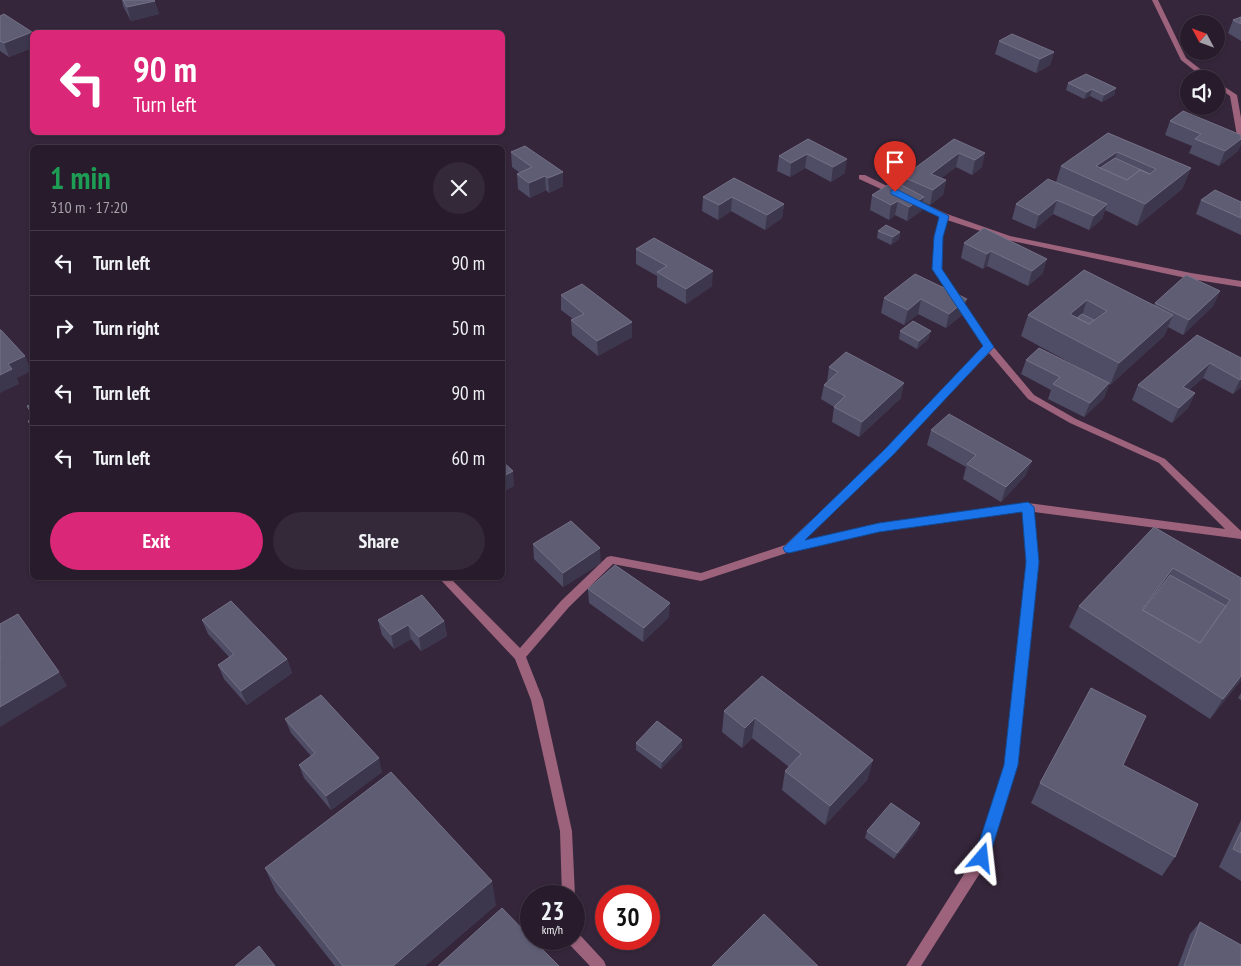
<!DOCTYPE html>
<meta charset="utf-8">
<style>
body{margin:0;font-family:"PT Sans Narrow",sans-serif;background:#342938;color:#f1f3f6;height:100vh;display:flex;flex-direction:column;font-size:19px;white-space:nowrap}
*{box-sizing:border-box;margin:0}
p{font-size:16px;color:#a5a1a9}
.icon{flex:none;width:28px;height:28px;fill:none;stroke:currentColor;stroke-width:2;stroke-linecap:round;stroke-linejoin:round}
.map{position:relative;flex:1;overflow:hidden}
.side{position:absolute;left:30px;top:145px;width:475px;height:435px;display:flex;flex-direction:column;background:#281c2c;border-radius:8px;box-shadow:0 1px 4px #0004,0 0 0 1px #443a48}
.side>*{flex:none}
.banner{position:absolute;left:30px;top:30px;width:475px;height:105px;border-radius:8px;box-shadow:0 1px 4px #0004,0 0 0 1px #443a48;background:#db2777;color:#fff;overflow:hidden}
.needle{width:32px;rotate:311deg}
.buttons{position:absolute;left:1180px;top:15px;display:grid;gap:10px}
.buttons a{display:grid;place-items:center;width:45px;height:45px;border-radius:50%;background:#281c2c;box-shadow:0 1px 4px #0004,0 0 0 1px #443a48;font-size:25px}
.speed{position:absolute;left:520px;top:885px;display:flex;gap:10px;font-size:25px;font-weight:700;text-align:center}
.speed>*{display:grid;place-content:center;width:65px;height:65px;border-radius:50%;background:#281c2c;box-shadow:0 1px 4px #0004,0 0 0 1px #443a48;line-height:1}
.speed small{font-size:12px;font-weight:400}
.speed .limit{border:8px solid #d22;background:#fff;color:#111}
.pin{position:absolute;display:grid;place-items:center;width:42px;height:42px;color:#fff;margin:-51px -21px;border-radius:50% 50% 50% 0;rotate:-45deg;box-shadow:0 0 5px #0007}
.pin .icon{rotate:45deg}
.me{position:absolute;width:55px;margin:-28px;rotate:17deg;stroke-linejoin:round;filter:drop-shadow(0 0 4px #0008)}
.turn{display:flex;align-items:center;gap:18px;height:105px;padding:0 20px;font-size:22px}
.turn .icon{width:65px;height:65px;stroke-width:2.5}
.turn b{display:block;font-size:35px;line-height:42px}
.round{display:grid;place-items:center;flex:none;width:52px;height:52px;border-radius:26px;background:#342938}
.overview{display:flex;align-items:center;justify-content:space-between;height:85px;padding:0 20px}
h1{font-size:30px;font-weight:700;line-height:38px;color:#1e9e55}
.button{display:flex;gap:10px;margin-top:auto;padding:10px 20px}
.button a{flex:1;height:58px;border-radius:30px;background:#db2777;color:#fff;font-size:20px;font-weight:700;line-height:58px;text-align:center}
.button a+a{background:#342938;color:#f1f3f6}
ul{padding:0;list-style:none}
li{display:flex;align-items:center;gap:15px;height:65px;padding:0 20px;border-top:1px solid #443a48}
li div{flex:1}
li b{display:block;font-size:19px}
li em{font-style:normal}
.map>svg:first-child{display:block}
</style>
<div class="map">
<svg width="1241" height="966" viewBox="0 0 1241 966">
<rect width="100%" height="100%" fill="#36263b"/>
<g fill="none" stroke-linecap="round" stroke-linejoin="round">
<path fill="#9d637c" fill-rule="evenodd" d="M1152,0H1158L1186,58L1213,79H1205L1181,60Z
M1216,81L1237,95L1241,118V138L1237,136L1230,96L1216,86Z
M859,175H865L899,192L898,194H892L859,179Z
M907,198H913L947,214L1010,236L1191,273L1241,281V287L1191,279L1008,240L947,220L942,237L941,269L992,345L1034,395L1076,419L1165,459L1241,531V539L1034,512L1038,562L1017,765L987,862L921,966H906L976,855L1005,765L1028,562L1023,511L879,531L790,552L701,581L613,564L569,607L526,657L543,700L572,831L575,896L574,898V896H562L560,831L531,700L515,659L439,578H450L520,648L561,601L607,557L611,556L701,573L785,545L886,450L984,347L933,269L934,237L940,217L907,202ZM989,353L1028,399L1070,423L1159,463L1225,529L1028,503L879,523L803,541L892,454Z
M574,932L579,934L604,961L606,966H590L569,944L567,939H574Z"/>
</g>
<path fill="#4e4d65" d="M122,0H154L159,14L131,21L123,6Z
M0,16L32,32V48L9,57L0,51Z
M1241,17V41L1228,33L1233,20Z
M999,41L1054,52L1050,65L1036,73L995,54Z
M1068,83L1116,88L1114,95L1102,102L1090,96L1084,99L1066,90Z
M1183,111L1238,151L1219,166L1189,153L1192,146L1165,135L1170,121Z
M1108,133L1191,168L1182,189L1137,226L1105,210L1102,219L1089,230L1053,214L1035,229L1012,219L1016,204L1056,182L1061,166Z
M808,139L845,173L831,182L805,168L790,177L777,171L779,156Z
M954,139L982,167L972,175L956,167L941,178L946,180L943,195L930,205L923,202L921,211L907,221L895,215L889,220L870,210L872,195L901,185L903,177Z
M511,152L563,172V186L549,193L546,190L530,198L518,189L517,174L520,173L512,167Z
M734,178L784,204L782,218L765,230L731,211L718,220L702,211L703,197Z
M1201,200L1241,202V235L1196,214Z
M984,228L1043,273L1028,286L987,266L983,269L961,258L964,243Z
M878,231L900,232L899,239L891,245L877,238Z
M636,249L712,286L686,304L657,287V276L636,264Z
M1084,270L1154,305L1155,303L1220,291L1213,306L1183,335L1168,327L1164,336L1110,385L1109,384L1104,398L1084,417L1048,399L1051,390L1021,374L1026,360L1083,370L1021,336L1028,315Z
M915,274L963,314L946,328L918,314L904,325L881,313L884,298Z
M561,295L632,322V337L598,356L572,335L571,320L573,319L561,310Z
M900,331L929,338L917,349L899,339Z
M1197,335L1241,358V387L1233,394L1203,378L1189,390L1195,393L1188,408L1172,423L1132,400L1138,385Z
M829,367L901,398L859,437L832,422L834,407L821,399L824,385L827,382Z
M931,430L1026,475L1001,502L963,479L966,467L927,445Z
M1154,527L1241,578V680L1210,719L1069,627L1079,606Z
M533,544L601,563L563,587L534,559Z
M588,589L669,617L643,642L589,603Z
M202,620L287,659L292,673L247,705L224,679L218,665L229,657L208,634Z
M378,620L444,621L447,636L421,651L411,639L394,649L382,635Z
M762,676L873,760L867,780L825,825L782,790L785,771L789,767L752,738L742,748L722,732L724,711Z
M1241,693V700L1238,698Z
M285,719L382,772L331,810L304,778L299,765L311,756L291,733Z
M636,743L682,747L661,769L636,750Z
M1123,765L1175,857L1162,876L1031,803L1040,783Z
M1241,820V881L1219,867Z
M918,830L894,859L865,838L867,831Z
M265,868L496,905L425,966H335L276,892Z
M1200,922L1241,966H1178L1190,934Z"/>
<path fill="#3d374e" d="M155,1L159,14L131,21L127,7Z
M32,32V48L9,57L4,43Z
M1054,52L1050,65L1036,73L1040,59Z
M1116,88L1114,95L1102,102L1104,95Z
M1092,89L1090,96L1084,99L1087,92Z
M1241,139V145L1238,151L1219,166L1225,151Z
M1117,152L1110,173L1096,166Z
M959,153L956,167L928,188L931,174Z
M985,153L982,167L972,175L975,160Z
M807,154L805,168L790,177L791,163Z
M847,159L845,173L831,182L833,167Z
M1191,168L1182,189L1137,226L1145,204Z
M563,172V186L549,193L548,178Z
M545,176L546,190L530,198L529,183Z
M946,180L943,195L930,205L933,190Z
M732,197L731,211L718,220L719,205Z
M924,197L921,211L907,221L909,207Z
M1057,200L1053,214L1035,229L1039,215Z
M898,201L895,215L889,220L891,205Z
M784,204L782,218L765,230L767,215Z
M1107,204L1102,219L1089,230L1094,216Z
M900,232L899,239L891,245L893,237Z
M991,251L987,266L983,269L987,254Z
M1047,259L1043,273L1028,286L1032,271Z
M713,271L712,286L686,304V289Z
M1220,291L1213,306L1183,335L1189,320Z
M921,299L918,314L904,325L908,310Z
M967,299L963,314L946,328L949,314Z
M1087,300L1080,322L1070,314Z
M1173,315L1164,336L1110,385L1119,363Z
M632,322V337L598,356L597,341Z
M931,331L929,338L917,349L919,341Z
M25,356L32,371L17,378L19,384L0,393V375L8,364Z
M1210,363L1203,378L1176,401L1183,387Z
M1241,379V387L1233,394L1240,380Z
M904,383L901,398L859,437L862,422Z
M1109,383L1104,398L1084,417L1090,403Z
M1195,393L1188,408L1172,423L1179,408Z
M1032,461L1026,475L1001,502L1006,487Z
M513,471L514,486L502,493V477Z
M600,548L601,563L563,587V573Z
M1173,568L1162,589L1141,618L1142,610Z
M670,603L669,617L643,642L644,628Z
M444,621L447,636L421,651L419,637Z
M408,625L411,639L394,649L391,635Z
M287,659L292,673L247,705L241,691Z
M59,672L67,686L0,727V707Z
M1241,676V680L1210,719L1223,699Z
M755,718L752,738L742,748L745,728Z
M682,740V747L661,769L662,762Z
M379,758L382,772L331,810L326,796Z
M873,760L867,780L825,825L830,806Z
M920,823L918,830L894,859L897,853Z
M492,881L496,905L425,966H393Z"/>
<path fill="#5f5d74" stroke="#747187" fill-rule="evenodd" d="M123,0H154L155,1L127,7Z
M4,14L32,32L4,43L0,41V16Z
M1241,17V24L1233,20Z
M1012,34L1054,52L1040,59L999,41Z
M1086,74L1116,88L1104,95L1092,89L1087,92L1068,83Z
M1183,111L1241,135V139L1225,151L1195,139L1201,134L1170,121Z
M1108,133L1191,168L1145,204L1061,166ZM1117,152L1156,169L1150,174L1140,170L1127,180L1096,166Z
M808,139L847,159L833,167L807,154L791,163L779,156Z
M954,139L985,153L975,160L959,153L931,174L946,180L933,190L903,177Z
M525,146L563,172L548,178L545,176L529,183L517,174L532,167L511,152Z
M1115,158L1150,174L1140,170L1127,180L1100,168Z
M734,178L784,204L767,215L732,197L719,205L703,197Z
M1048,179L1107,204L1094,216L1057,200L1039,215L1016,204Z
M894,181L924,197L909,207L898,201L891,205L872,195Z
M1215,190L1241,202V218L1201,200Z
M886,225L900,232L893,237L878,231Z
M984,228L1047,259L1032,271L991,251L987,254L964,243Z
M654,238L713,271L686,289L657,272L667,266L636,249Z
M1084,270L1173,315L1119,363L1028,315ZM1087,300L1107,311L1089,324L1070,314Z
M915,274L967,299L949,314L921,299L908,310L884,298Z
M1186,275L1220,291L1189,320L1155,303Z
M582,284L632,322L597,341L571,320L584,314L561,295Z
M1082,314L1094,320L1089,324L1077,318Z
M913,321L931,331L919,341L900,331Z
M0,330H1L25,356L8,364L12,369L0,375Z
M1197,335L1241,358V379L1240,380L1210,363L1183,387L1195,393L1179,408L1138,385Z
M1039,348L1109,383L1090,403L1053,384L1060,377L1026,360Z
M846,352L904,383L862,422L834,407L845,396L824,385L838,372L829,367Z
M32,404V414L27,406Z
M949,414L1032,461L1006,487L967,464L976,455L931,430Z
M32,419V428L28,421Z
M502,461L513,471L502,477Z
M571,521L600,548L563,573L533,544Z
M1154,527L1241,578V676L1223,699L1079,606ZM1173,568L1230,600L1200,643L1142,610Z
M615,565L670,603L644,628L588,589Z
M1170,575L1226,606L1200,643L1143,610Z
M422,595L444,621L419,637L408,625L391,635L378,620Z
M231,601L287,659L241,691L218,665L234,654L202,620Z
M18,614L59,672L0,707V657H1L0,655V624Z
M762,676L873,760L830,806L785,771L801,754L755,718L745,728L724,711Z
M1091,688L1146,716L1123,765L1198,804L1175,857L1040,783Z
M321,695L379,758L326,796L299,765L315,753L285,719Z
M657,721L682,740L662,762L636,743Z
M391,772L492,881L393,966H343L265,868Z
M891,803L920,823L897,853L867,831Z
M1241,832V853L1233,849Z
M502,908L531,938V939H532L559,966H438Z
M764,914L818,966H712Z
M1200,922L1241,945V966H1184Z
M259,946L275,966H235Z"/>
<path fill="#1a73e8" stroke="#114b97" d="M891,190H898L949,216L943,237L942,269L994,347L893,455L805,540L879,523L1028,502L1034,507L1039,562L1018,765L989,858L987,863L982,865L976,863L974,858L1004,765L1026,562L1022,512L879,532L789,553L785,552L783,548L885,449L983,346L932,269L934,237L939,217L891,194Z"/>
</svg>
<div class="buttons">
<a><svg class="needle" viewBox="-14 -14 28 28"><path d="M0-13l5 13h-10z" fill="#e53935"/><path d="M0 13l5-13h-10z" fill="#a5a1a9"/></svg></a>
<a><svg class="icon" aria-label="sound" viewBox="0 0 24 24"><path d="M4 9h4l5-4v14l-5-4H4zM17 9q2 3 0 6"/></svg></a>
</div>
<div class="speed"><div>23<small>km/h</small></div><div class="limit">30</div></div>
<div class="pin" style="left:895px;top:192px;background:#d93025"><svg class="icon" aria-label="arrive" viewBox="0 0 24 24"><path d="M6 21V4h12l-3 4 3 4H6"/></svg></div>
<svg class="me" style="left:982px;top:858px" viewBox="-20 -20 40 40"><path d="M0-17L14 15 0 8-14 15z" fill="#1a73e8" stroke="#fff" stroke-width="4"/></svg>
<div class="banner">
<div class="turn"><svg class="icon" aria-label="left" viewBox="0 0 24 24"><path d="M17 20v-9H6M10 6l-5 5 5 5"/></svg><div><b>90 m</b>Turn left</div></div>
</div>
<section class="side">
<div class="overview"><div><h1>1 min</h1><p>310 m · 17:20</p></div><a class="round"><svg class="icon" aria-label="close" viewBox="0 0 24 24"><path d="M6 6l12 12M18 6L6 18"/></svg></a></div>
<ul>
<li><svg class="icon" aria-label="left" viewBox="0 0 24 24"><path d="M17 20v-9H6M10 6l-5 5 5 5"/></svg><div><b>Turn left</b></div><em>90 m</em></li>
<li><svg class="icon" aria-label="right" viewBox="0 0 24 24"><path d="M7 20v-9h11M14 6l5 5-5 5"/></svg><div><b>Turn right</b></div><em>50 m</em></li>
<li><svg class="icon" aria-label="left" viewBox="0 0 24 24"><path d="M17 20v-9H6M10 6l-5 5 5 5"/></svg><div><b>Turn left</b></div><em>90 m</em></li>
<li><svg class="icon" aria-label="left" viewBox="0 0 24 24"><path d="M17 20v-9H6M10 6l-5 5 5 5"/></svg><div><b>Turn left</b></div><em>60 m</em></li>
</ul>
<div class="button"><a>Exit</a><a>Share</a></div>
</section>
</div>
